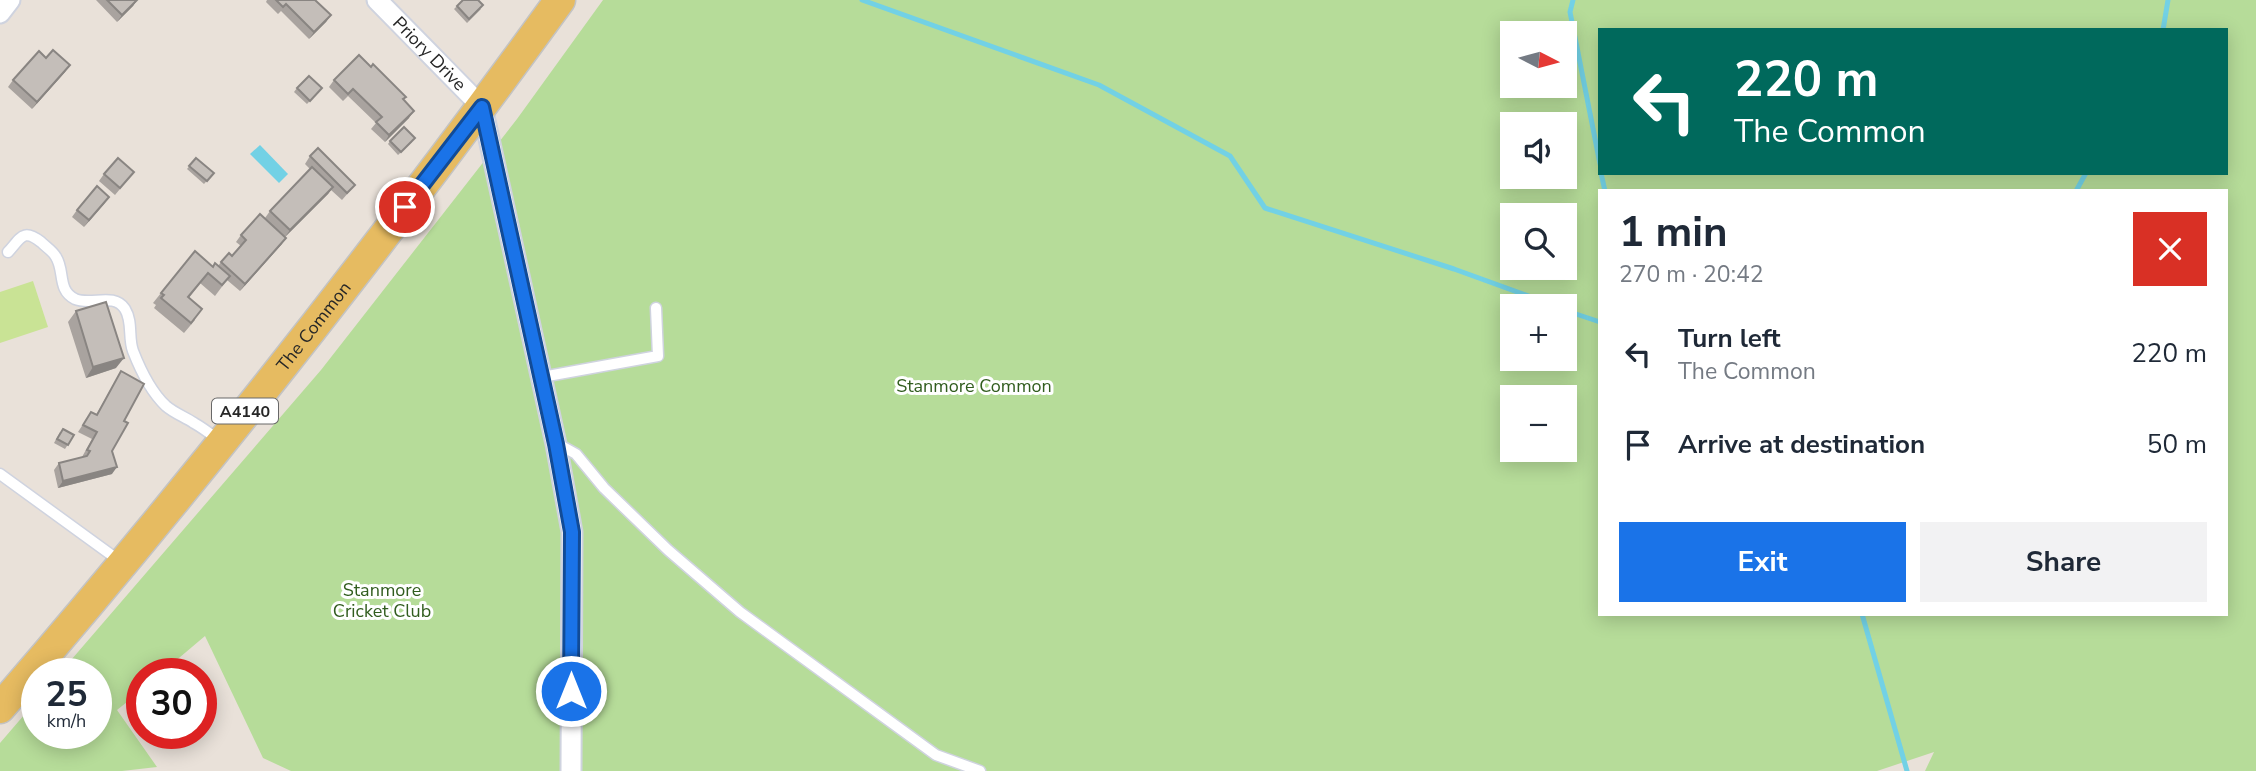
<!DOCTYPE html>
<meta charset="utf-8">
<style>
body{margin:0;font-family:"Nunito Sans",sans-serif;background:#f2f2f3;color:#1f2937;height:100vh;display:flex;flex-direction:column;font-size:26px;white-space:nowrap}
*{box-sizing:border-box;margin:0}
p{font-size:23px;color:#747a83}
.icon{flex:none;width:38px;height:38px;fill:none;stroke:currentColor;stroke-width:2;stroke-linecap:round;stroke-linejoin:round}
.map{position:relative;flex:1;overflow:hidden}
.drawer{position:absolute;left:1598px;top:189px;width:630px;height:427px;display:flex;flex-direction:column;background:#fff;border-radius:0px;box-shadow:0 4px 18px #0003}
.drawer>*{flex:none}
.top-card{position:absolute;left:1598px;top:28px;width:630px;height:147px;border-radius:0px;box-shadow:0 4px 18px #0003;background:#00695c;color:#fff;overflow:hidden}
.needle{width:46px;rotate:96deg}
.fabs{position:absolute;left:1500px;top:21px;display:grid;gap:14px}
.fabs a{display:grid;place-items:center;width:77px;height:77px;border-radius:0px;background:#fff;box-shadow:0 4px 18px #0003;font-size:35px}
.speed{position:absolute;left:21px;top:658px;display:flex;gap:14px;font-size:35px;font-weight:700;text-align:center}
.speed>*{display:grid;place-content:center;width:91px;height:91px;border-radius:50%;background:#fff;box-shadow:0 4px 18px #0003;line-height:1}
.speed small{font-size:18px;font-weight:400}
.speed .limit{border:10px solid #d22;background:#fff;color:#111}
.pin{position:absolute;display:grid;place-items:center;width:60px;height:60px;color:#fff;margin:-30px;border:4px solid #fff;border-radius:50%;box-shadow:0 2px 7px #0007}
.me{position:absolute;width:77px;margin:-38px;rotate:0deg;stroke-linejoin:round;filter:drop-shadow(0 0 5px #0008)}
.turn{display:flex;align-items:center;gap:24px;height:147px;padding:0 21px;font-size:32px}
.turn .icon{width:91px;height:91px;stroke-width:2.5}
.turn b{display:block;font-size:49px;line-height:60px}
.round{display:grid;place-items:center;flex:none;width:74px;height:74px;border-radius:0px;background:#f2f2f3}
.head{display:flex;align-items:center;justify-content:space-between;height:119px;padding:0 21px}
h1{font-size:42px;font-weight:700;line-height:52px}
.action{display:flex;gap:14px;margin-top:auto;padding:14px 21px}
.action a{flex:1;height:80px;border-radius:0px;background:#1a73e8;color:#fff;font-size:28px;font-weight:700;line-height:80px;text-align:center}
.action a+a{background:#f2f2f3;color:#1f2937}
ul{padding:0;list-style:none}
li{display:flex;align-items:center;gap:21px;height:91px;padding:0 21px}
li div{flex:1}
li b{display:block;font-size:26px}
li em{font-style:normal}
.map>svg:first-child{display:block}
</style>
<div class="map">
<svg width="2256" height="771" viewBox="0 0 2256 771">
<rect width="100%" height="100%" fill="#e9e1d9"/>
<path fill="#b6dc99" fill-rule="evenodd" d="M603,0H2256V771H1925L1934,752L1877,771H291L263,758L205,636L160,674H142V690L117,710L157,767L122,771H0V743L37,700V733H96V674H59L321,370L517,119ZM1600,30H2226V173H1600ZM1512,33H1564V86H1512ZM1512,124H1564V177H1512ZM1600,191H2226V614H1600ZM1512,215H1564V268H1512ZM1512,306H1564V359H1512ZM1512,397H1564V450H1512Z"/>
<path fill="#c9e395" d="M33,281L48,327L0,343V292Z"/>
<path fill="#72d1e5" d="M260,145L288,174L279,183L250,154Z"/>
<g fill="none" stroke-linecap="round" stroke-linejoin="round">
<path stroke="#72d1e5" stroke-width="5" d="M862,0L1099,85L1230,156L1265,208L1454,269L1556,306
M1573,0L1570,12L1600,164
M2163,30L2168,0
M1601,173L1605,191
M2076,191L2086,173
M1564,310L1600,322
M1862,614L1907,771"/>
<g stroke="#cfd3df" stroke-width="13">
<path id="service" d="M8,252C21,238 23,228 41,242C46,247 53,251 56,257C65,271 57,290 75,299C91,306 114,292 125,309C133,322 128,338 133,351C140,369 152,393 166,406C174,413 185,417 194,423C203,428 212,435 220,441
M542,377L658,356L656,308
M558,444L576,454L604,488L668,550L740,612L936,755L980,771
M0,474L121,562"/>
</g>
<g stroke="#cfd3df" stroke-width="23">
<g id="minor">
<path id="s1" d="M377,0L482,107L556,444L572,532L571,771"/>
<path d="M0,13L10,0"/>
</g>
</g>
<g stroke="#c3c3c3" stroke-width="33">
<g id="primary">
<path id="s2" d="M0,708C196,482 384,242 560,0"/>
</g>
</g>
<use href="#service" stroke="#fff" stroke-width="10"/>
<use href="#minor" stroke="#fff" stroke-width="19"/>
<use href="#primary" stroke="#e6bb61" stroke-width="30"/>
</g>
<path fill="#a9a39f" d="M96,0H137L133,6L117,22Z
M267,0H315L331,15L326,22L309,39L281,11L278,14L266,2Z
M457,6L481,9L467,23L454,9Z
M371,67L406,97L403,100L409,118L385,142L371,129L376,123L348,96L343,101L329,87L334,80Z
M65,72L32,109L8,87L13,80Z
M297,88H322L307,104L294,92Z
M390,141L412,142L398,155L388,144Z
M310,156L355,185L342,200L331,190L328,194L285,237L286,238L281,245L240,291L227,280L215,296L200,283L189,298L195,320L184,333L154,308L156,305L153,303L161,293L213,267L218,266L221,262L232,256L241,246L236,242L241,235L279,232L265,218L270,211L310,169L305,164Z
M196,158L214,173L204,184L187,169Z
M134,172L115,195L99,181L104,174Z
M109,197L84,227L72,217L77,210Z
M76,311L116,368L86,378L68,322Z
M121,371L124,421L112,451V474L58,488L54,470L59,463L82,457L92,439L78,432L91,412L96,415Z
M60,432L74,435L65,449L54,443Z"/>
<path fill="#898582" d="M137,0L133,6L117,22L122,15Z
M331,15L326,22L309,39L314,32Z
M70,65L65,72L32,109L37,102Z
M414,111L409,118L385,142L389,135Z
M333,187L328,194L285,237L290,230Z
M109,197L104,204L84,227L89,220Z
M286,238L281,245L240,291L245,284Z
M124,358L116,368L86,378L93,367Z
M117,467L112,474L58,488L63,481Z"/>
<path fill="#c4beb9" stroke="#898582" stroke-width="2" d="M107,0H137L122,15Z
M276,0H315L331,15L314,32L286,4L283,7Z
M463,0H478L483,5L469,19L457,6Z
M53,50L70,65L37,102L13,80L39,51L46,58Z
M359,55L371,67L373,64L406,97L403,99L414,111L389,135L376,122L382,117L353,89L348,94L334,80Z
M309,76L322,88L310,101L297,88Z
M404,127L415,138L401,152L390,141Z
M318,148L355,185L347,193L310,156Z
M118,158L134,172L120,188L104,174Z
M196,158L214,173L207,181L189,166Z
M312,167L333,187L290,230L270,211Z
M97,186L109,197L89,220L77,210Z
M260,214L286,238L245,284L221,262L229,253L232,256L246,240L241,235Z
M195,251L213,267L215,263L230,276L222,285L208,273L188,297L202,309L191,323L161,298L164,295L161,293Z
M106,302L124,358L93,367L76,311Z
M121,371L144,384L124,421L128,423L112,451L117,467L63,481L59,463L87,456L90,451L87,450L97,432L83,425L91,412L97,415Z
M63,429L74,435L68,445L57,439Z"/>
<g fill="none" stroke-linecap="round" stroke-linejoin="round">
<g stroke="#114b97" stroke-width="18">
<path id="route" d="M405,207L482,107L556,444L572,532L571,691"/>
</g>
<use href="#route" stroke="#1a73e8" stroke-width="12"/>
</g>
<g text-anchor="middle" stroke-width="6" stroke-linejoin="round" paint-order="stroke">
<rect fill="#fff" stroke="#686868" stroke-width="2" x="212" y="398.5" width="66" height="25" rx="5"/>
<g font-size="16" font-weight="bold" fill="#272727">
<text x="245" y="417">A4140</text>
</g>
<g font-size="18" fill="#272727" stroke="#fff">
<text dy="6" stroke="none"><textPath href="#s1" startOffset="75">Priory Drive</textPath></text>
<text dy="6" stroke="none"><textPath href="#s2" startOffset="494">The Common</textPath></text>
</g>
<g font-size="18" fill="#315d1e" stroke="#fff">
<text x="974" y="392">Stanmore Common</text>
<text x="382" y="596">Stanmore<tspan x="382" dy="21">Cricket Club</tspan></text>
</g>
</g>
</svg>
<div class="fabs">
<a><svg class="needle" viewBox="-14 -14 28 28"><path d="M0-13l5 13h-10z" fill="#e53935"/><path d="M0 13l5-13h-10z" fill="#747a83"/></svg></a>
<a><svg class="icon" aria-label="sound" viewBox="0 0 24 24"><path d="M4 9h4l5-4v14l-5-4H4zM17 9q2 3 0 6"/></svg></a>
<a><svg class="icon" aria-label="search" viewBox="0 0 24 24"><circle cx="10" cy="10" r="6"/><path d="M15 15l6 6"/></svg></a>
<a>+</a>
<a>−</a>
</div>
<div class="speed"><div>25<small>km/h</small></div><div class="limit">30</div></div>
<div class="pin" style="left:405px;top:207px;background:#d93025"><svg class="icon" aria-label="arrive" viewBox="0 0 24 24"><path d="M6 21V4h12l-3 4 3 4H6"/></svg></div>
<svg class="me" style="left:571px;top:691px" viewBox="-20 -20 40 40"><circle r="17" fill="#1a73e8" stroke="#fff" stroke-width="3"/><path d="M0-11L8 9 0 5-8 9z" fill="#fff"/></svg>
<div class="top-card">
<div class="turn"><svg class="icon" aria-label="left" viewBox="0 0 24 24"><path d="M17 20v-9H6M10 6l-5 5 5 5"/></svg><div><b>220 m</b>The Common</div></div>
</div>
<section class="drawer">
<div class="head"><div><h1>1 min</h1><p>270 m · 20:42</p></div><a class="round" style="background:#d93025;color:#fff"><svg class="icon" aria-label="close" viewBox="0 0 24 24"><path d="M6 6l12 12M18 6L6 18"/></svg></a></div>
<ul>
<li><svg class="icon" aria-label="left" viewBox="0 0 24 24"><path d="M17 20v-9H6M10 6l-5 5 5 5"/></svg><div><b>Turn left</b><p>The Common</p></div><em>220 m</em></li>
<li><svg class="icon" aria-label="arrive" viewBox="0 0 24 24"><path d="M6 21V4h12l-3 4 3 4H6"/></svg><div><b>Arrive at destination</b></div><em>50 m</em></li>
</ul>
<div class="action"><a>Exit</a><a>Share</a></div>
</section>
</div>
